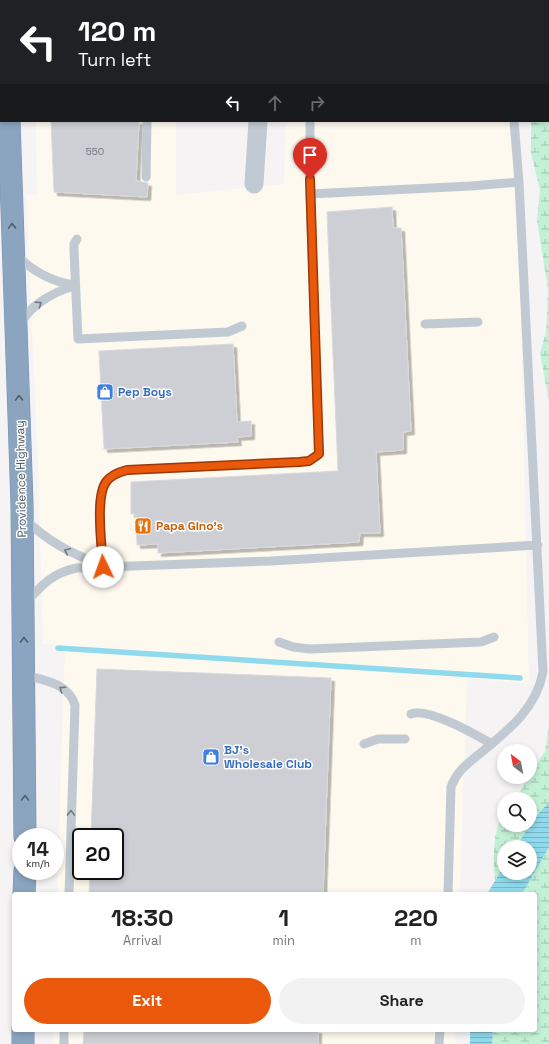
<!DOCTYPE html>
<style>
body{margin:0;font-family:"Space Grotesk",sans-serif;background:#f2f2f2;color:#222;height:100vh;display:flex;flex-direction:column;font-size:15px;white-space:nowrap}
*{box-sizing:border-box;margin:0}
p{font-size:13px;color:#767676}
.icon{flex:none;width:22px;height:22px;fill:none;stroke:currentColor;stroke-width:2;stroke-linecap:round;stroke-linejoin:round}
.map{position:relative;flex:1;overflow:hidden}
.drawer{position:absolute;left:12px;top:892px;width:525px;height:140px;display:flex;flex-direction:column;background:#fff;border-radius:4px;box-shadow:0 2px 6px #0003}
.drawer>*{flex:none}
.hud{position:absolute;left:0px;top:0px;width:549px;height:122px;box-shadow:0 2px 6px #0003;background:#202124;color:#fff;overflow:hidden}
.needle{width:26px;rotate:328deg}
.controls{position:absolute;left:497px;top:744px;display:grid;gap:8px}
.controls a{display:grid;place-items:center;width:40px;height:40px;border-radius:50%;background:#fff;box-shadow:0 2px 6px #0003;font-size:20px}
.speed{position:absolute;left:12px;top:828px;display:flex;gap:8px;font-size:20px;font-weight:700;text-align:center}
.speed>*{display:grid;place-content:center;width:52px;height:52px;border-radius:50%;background:#fff;box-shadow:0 2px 6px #0003;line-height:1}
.speed small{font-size:10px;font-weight:400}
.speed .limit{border:2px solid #111;border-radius:6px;background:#fff;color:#111}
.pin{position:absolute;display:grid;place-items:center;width:34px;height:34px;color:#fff;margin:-41px -17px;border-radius:50% 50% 50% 0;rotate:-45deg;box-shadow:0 0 4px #0007}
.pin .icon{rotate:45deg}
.me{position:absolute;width:44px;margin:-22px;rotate:357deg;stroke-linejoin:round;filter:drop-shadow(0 0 3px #0008)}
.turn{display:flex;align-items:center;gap:14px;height:84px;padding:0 12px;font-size:18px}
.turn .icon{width:52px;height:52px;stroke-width:2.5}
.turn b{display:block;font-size:28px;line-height:34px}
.lanes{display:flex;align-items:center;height:38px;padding:0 12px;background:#0003;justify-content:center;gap:20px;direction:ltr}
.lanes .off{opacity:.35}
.eta{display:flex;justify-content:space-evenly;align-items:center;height:68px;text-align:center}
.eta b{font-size:24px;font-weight:600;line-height:28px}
.action{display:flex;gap:8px;margin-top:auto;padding:8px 12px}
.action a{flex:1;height:46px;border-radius:24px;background:#ea580c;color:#fff;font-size:16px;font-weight:600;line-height:46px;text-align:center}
.action a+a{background:#f2f2f2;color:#222}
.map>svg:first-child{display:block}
</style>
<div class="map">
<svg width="549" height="1044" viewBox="0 0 549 1044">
<defs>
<pattern id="wetland-marsh" width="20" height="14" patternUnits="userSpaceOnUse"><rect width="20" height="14" fill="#c3f1d5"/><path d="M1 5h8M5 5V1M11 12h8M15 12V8" fill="none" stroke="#a0c6b0"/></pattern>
<pattern id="water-rules" width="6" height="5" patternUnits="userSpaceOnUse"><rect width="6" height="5" fill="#90daee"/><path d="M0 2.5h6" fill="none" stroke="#78b4c4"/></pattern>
<filter id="shadow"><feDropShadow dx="3.5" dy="3.5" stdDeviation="0" flood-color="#0004"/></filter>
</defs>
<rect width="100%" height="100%" fill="#f5f3f3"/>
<path fill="#fdf9ef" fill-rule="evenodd" d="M51,0H189L50,1Z
M291,0H515V1H291Z
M36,121H176V195L284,184L286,121H517L529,684L467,678L460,894H57L65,646L43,644L38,467L26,195H37ZM81,837H115V871H81Z
M53,1030H456L455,1044H53Z"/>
<path fill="url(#wetland-marsh)" d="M525,0H549V402L540,353L546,332L548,289L537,220L540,190L531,153V121H548V1Z
M549,724V802L530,825V799H515L545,751Z
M504,814V825H530L516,847H504V866L495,881C494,859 491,833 504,814Z
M549,847V1044H492L493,1030H535V894H522Z"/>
<path fill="url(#water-rules)" d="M549,802V847L522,894H487L504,866V873H530V847H516L533,820Z
M470,1030H493L492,1044H470Z"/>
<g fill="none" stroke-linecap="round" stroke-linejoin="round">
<path stroke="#90daee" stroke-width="5.5" d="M58,648L520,678"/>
</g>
<path fill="#cdcfd5" stroke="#d7d9de" filter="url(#shadow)" d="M51,121H139L136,181L148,183L147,197L54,192Z
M392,207L393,228H401L411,431L403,432V450L376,452L380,533H360L359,542L158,553V544L137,545L136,514H131V482L338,471L327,212Z
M233,344L237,422L251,421V436L237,437L238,442L104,449L99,351Z
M97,669L331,678L323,894H89L90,871H115V837H91Z
M84,1030H318V1044H83Z"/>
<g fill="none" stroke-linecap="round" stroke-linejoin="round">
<g stroke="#7690ad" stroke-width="23">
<path id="highway" d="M4,0V1
M9,121L22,504L25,837
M24,894L25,871
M23,1044V1030"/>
</g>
<path stroke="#c1cad2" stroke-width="9" d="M90,0L91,1
M504,0V1
M323,1V0
M146,177L147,121
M310,194L471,186L519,182
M77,239L74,244V251L78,339L228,332L242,326
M16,254C31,271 53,282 74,285
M21,324C30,304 56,291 75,286
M425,324L478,322
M25,519C49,543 70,552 100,565
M103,567C102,546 94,498 106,482C111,475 119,472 127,470L299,462L309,461L319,454L310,194V121
M26,602C42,585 54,572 77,568L271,561L538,545
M279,642L293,647L310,649L481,642L494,637
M25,675C44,680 68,683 75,705L69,894
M411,714C428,707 476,735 492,744
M364,744L378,739H405
M448,894L451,787C457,771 466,765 478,755C506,732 536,710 543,672L519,182L514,121
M64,1044V1030
M439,1044L440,1030"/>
<path stroke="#c1cad2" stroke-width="19" d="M281,1V0
M254,184L258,121"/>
<use href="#highway" stroke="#8ba5c1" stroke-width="22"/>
</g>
<defs><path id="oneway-chevron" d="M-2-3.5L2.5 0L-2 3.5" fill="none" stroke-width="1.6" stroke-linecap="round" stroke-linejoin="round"/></defs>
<g stroke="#505e6b">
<use href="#oneway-chevron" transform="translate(12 226) rotate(-92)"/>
<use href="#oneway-chevron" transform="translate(19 398) rotate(-92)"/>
<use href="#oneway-chevron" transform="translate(24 640) rotate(-91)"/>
<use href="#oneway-chevron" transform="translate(25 798) rotate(-90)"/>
</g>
<g stroke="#6e7983">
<use href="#oneway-chevron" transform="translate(39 304) rotate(-34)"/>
<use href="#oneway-chevron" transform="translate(67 551) rotate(-155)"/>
<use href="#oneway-chevron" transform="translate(62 689) rotate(-146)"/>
<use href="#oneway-chevron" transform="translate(71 813) rotate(-88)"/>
</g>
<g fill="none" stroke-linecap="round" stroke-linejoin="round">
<g stroke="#983908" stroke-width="10">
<path id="route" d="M103,567C102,547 95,497 106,482C111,475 119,472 127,470L299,462L309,461L319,454L310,179"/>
</g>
<use href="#route" stroke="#ea580c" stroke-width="7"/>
</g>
<defs>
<g id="shop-square" transform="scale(0.9)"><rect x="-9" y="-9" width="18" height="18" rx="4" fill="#3f7fe0" stroke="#fff"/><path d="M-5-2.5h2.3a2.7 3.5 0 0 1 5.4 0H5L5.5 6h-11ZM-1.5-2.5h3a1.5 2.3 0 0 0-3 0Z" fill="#fff"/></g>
<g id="restaurant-square" transform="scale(0.9)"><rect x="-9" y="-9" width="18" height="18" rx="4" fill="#e8710a" stroke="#fff"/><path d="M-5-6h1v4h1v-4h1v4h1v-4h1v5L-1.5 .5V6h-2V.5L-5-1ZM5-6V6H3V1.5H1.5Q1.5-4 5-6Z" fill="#fff"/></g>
</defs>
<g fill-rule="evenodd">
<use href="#shop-square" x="105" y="392"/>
<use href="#restaurant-square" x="143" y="526"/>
<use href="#shop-square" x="211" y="757"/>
</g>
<g text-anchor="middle" stroke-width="3" stroke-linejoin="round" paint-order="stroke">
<g font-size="10" fill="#6b747e">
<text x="95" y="155">550</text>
</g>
<g font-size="12" font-weight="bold" fill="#366cbe" stroke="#fff" text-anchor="start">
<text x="118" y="396">Pep Boys</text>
<text x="224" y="754">BJ's<tspan x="224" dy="14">Wholesale Club</tspan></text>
</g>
<g font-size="12" fill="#4a5661" stroke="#fff">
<text transform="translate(21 479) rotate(-91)" y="4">Providence Highway</text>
</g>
<g font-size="12" font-weight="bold" fill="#c56008" stroke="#fff" text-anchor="start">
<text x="156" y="530">Papa Gino's</text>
</g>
</g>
</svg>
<div class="controls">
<a><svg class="needle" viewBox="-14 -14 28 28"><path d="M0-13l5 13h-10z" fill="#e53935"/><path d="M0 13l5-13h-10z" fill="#767676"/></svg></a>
<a><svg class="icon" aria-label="search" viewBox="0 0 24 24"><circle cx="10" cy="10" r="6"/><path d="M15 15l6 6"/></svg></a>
<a><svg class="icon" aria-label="layers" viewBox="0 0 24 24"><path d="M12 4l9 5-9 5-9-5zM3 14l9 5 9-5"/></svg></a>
</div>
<div class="speed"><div>14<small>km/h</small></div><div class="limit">20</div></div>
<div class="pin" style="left:310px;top:179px;background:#d93025"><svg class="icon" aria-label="arrive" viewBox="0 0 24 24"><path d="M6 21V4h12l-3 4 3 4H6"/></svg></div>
<svg class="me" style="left:103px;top:567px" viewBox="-20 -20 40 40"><circle r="19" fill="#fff"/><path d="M0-13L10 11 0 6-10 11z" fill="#ea580c"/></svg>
<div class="hud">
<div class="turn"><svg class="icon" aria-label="left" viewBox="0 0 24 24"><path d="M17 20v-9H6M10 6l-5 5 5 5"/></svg><div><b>120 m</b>Turn left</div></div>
<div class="lanes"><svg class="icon" aria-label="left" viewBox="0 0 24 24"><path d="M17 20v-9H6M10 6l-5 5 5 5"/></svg><svg class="icon off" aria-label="ahead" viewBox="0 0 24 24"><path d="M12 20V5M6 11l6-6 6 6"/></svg><svg class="icon off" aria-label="right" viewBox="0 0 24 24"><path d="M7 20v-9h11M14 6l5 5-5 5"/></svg></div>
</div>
<section class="drawer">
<div class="eta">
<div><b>18:30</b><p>Arrival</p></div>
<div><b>1</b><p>min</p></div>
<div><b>220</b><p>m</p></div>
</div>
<div class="action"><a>Exit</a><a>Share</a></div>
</section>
</div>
